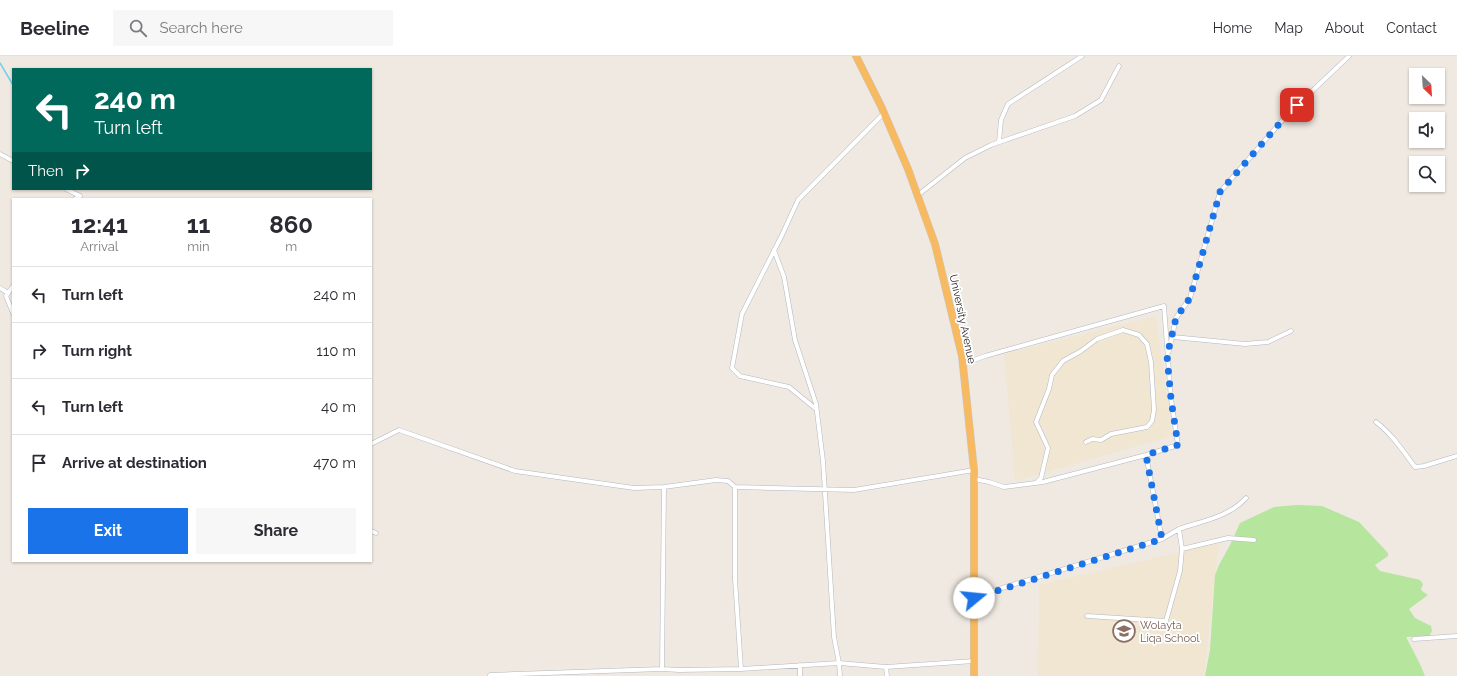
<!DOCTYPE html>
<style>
body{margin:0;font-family:Raleway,sans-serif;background:#f7f7f7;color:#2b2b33;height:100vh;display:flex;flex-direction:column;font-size:15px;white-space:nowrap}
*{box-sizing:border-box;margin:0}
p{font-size:13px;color:#7c7c81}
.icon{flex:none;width:22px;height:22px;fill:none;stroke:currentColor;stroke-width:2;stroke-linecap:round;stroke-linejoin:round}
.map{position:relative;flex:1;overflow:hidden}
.side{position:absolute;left:12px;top:142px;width:360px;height:364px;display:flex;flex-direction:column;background:#fff;border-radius:0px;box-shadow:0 1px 3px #0004}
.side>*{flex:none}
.banner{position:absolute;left:12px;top:12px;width:360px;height:122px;border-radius:0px;box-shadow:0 1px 3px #0004;background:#00695c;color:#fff;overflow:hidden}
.needle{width:26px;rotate:155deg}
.controls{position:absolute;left:1409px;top:12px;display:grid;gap:8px}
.controls a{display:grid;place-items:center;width:36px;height:36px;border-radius:0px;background:#fff;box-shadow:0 1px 3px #0004;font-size:20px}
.pin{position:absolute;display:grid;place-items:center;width:34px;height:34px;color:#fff;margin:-17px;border-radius:8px;box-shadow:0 2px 6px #0006}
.me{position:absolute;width:44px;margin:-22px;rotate:73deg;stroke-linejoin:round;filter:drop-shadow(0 0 3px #0008)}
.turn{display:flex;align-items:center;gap:14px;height:84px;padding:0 16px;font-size:18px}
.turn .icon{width:52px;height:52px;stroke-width:2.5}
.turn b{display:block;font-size:28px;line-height:34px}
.then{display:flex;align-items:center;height:38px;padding:0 16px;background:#0003;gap:8px;font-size:15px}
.eta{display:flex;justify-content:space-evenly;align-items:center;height:68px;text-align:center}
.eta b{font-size:24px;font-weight:700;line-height:28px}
.primary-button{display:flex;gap:8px;margin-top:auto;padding:8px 16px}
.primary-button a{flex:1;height:46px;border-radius:0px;background:#1a73e8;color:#fff;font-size:16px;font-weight:700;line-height:46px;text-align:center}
.primary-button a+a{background:#f7f7f7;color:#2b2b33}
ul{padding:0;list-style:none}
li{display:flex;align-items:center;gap:12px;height:56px;padding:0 16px;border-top:1px solid #e1e1e2}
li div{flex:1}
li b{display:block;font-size:15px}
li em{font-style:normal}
header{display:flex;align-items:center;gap:24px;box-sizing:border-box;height:56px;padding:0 20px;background:#fff;border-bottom:1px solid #e1e1e2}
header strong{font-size:19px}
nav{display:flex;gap:22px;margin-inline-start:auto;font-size:14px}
.search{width:280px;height:36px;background:#f7f7f7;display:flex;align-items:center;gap:10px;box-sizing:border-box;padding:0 14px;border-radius:0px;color:#7c7c81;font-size:15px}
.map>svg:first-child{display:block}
</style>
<header>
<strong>Beeline</strong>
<div class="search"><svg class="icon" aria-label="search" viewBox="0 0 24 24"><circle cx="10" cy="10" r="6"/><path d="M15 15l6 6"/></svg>Search here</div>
<nav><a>Home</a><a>Map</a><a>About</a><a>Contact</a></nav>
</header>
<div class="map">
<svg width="1457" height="620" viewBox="0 0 1457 620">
<rect width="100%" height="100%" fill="#efe9e1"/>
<path fill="#f0e6d1" d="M1156,260L1172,380L1015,425L1004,298Z
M1219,487L1204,620H1038L1039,529Z"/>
<path fill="#b6e59e" d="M1297,449L1322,450L1359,466L1388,497V500L1375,509L1380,515L1416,523L1420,524L1423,528L1421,533L1422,535L1428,539L1409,553L1415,562L1431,570L1432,575L1429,580L1406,581L1420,608L1425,620H1205L1210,594L1215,519L1219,509L1230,489L1240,467L1274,451Z"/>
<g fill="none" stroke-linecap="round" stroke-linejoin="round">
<path stroke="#75cff0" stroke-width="1.5" d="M0,7L13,29"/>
<g stroke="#b4b7c1" stroke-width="5">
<path id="minor" d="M999,86L1001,64L1008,48L1082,0
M0,98L13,105
M66,133L80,140
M918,139L965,102L991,89L1075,60L1101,44L1119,10
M75,143L80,140
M774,194L784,221L795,284L816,348L823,405L834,581L839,607L840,620
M13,230L6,240L13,257
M0,232L8,237
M1173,281L1245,288L1268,286L1291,275
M1169,295L1176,262L1190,242L1220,136L1287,59L1349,0
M963,308L985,300L1164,250L1171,343L1178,389L1146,399L1043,426L1004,431L989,426L974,423
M816,353L789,331L740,320L732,312L742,258L782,179L798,144L884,57
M1376,366C1392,378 1403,395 1415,411L1424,410L1457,400
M371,388L399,374L515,415L634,432L664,431L716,424L728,425L735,431L854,434L974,414
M1037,426L1041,422L1048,392L1036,366L1049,333L1052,319L1063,305L1081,295L1097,283L1123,274L1139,279L1147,288L1151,306L1154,354L1152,365L1147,371L1111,378L1101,384L1092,383L1086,386
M735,431V523L741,613
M1179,473C1202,465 1229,461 1246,442
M371,475L376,477
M1162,483L1179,473L1182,493L1228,482L1254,484
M973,541L1162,483L1146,399
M1087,560L1166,565L1180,515L1182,493
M1414,583L1457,580
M886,611L887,620
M662,613L664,431
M490,619L662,613L679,614L741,613L839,607L886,611L974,605
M800,620V609"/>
</g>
<g stroke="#c9c9c9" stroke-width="8">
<path id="trunk" d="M856,0L881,50L908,113L935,188L962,300L974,414V620"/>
</g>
<use href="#minor" stroke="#fff" stroke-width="4"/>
<use href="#trunk" stroke="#f8ba60" stroke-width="7"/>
</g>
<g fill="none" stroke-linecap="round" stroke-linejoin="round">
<path stroke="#1a73e8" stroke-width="7" stroke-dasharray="0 12.6" d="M974,542L1162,483L1146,399L1178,389L1171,343L1167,300L1176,262L1190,242L1220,136L1287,59L1297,49"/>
</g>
<defs>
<g id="school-ring" transform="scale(1.15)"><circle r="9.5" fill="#fff" stroke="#8d6e63" stroke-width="1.5"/><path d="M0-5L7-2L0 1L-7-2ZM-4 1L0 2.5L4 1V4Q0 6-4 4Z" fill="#8d6e63"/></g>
</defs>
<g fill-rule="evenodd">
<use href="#school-ring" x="1124" y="575"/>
</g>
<g text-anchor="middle" stroke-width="3.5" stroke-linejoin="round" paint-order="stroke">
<g font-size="11" fill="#2e2e2e" stroke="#fff">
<text transform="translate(963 263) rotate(78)" y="4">University Avenue</text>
</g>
<g font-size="11" fill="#785e54" stroke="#fff" text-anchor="start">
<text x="1140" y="573">Wolayta<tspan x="1140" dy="13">Liqa School</tspan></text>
</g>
</g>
</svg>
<div class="controls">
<a><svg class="needle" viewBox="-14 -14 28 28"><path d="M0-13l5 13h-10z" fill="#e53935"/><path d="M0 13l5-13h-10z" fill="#7c7c81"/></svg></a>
<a><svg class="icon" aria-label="sound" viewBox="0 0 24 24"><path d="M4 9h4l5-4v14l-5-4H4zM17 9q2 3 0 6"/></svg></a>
<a><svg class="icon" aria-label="search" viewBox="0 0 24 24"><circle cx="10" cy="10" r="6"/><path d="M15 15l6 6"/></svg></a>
</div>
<div class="pin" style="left:1297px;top:49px;background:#d93025"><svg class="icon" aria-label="arrive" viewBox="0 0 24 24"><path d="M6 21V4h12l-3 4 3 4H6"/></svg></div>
<svg class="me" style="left:974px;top:542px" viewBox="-20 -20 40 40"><circle r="19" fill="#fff"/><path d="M0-13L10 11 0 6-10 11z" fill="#1a73e8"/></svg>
<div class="banner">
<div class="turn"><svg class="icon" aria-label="left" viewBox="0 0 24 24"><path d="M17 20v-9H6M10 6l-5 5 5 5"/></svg><div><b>240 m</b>Turn left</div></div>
<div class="then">Then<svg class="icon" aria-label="right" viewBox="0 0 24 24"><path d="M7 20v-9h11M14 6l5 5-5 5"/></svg></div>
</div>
<section class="side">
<div class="eta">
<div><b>12:41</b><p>Arrival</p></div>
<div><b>11</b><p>min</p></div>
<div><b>860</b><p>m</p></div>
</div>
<ul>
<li><svg class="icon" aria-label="left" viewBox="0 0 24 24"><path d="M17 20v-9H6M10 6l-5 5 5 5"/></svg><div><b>Turn left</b></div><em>240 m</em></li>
<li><svg class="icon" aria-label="right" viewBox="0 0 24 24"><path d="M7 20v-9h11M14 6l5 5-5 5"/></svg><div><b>Turn right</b></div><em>110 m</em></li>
<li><svg class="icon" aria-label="left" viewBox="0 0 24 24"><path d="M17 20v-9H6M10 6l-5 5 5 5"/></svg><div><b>Turn left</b></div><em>40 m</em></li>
<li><svg class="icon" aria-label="arrive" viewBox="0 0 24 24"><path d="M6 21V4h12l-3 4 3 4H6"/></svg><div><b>Arrive at destination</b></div><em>470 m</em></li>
</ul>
<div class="primary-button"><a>Exit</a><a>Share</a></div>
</section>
</div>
